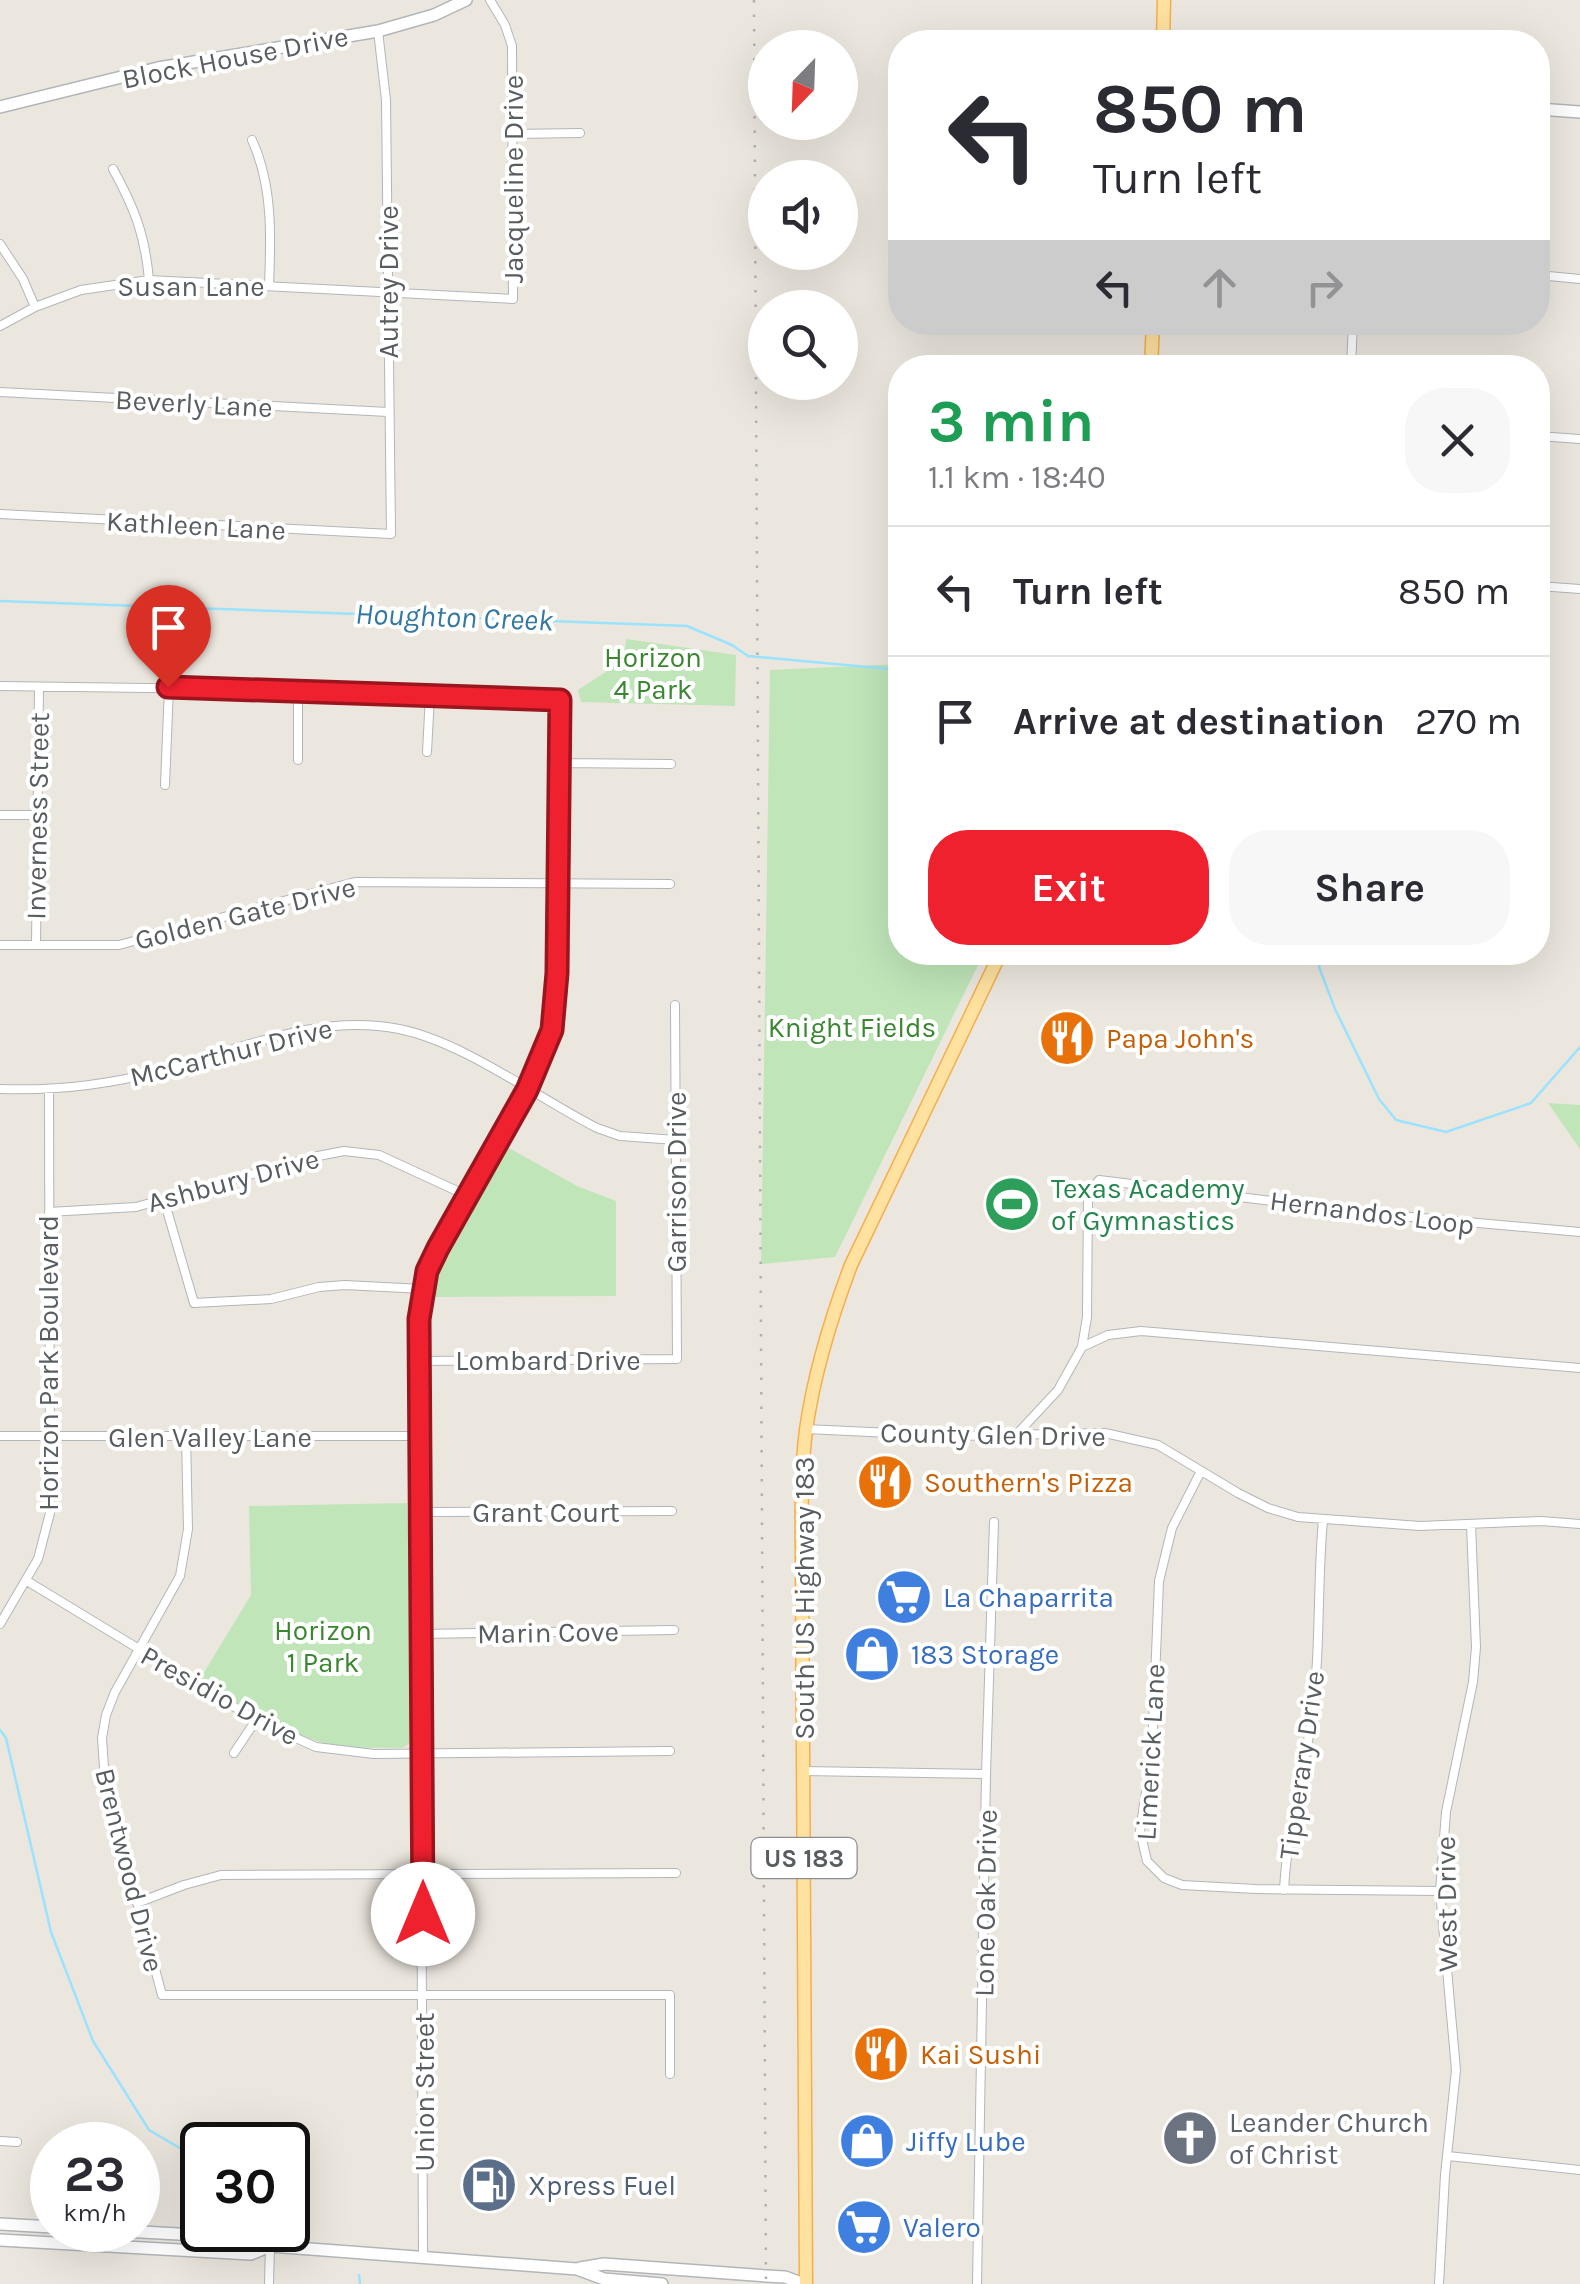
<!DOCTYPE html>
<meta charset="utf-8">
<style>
body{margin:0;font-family:Karla,sans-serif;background:#f7f7f7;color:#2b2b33;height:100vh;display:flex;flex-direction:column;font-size:38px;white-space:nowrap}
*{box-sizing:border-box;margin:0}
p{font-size:32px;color:#7c7c81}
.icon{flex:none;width:55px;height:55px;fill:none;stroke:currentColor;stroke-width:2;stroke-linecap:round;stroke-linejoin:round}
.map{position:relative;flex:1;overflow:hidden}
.panel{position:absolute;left:888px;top:355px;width:662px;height:610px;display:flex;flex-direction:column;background:#fff;border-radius:40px;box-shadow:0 10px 40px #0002}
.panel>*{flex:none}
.hud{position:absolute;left:888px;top:30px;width:662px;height:305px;border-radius:40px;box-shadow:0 10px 40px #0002;background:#fff;color:#2b2b33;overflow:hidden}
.needle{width:65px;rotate:203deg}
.buttons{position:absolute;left:748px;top:30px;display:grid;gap:20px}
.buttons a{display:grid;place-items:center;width:110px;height:110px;border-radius:50%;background:#fff;box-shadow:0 10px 40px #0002;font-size:50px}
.speed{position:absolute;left:30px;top:2122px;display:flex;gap:20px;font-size:50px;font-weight:700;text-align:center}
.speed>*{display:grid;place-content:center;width:130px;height:130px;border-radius:50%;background:#fff;box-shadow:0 10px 40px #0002;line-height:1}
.speed small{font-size:25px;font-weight:400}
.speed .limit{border:5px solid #111;border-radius:15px;background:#fff;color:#111}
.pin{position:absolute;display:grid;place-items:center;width:85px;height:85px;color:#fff;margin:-102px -42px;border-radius:50% 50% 50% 0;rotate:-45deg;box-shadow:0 0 10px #0007}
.pin .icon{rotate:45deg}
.me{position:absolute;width:110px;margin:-55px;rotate:0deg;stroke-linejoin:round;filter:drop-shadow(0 0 8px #0008)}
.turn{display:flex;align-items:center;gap:35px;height:210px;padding:0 40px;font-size:45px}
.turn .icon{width:130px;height:130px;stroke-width:2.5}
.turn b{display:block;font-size:70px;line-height:85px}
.lanes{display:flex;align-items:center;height:95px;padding:0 40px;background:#0003;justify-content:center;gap:50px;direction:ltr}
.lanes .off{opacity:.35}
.round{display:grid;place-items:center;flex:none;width:105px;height:105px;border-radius:40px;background:#f7f7f7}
.headline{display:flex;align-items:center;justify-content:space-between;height:170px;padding:0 40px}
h1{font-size:60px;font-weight:700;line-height:75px;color:#1e9e55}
.primary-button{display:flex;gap:20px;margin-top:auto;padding:20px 40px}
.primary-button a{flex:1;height:115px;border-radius:40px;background:#ef212f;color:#fff;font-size:40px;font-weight:700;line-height:115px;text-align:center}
.primary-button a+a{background:#f7f7f7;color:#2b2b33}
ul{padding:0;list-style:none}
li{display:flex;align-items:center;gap:30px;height:130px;padding:0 40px;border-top:2px solid #e1e1e2}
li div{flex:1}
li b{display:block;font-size:38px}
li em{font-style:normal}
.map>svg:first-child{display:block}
</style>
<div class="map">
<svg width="1580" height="2284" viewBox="0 0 1580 2284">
<rect width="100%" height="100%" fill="#ece7de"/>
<path fill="#bfe5b9" d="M626,639L736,655L735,706L581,702L578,690L624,660Z
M900,664V952L984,953L835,1257L761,1264L770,670Z
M1548,1103L1580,1105V1149Z
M509,1148L577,1186L616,1201V1296L433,1297C440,1253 486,1188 509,1148Z
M407,1503L412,1628L409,1744L402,1748C381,1747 359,1749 339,1746C287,1737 244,1706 200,1679L251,1595L249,1506Z"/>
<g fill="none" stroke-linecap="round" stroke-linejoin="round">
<path stroke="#9be2ff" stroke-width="2.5" d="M0,601L687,626L732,645L748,656L900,670
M1322,952L1319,967L1335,1009L1379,1099L1396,1120L1446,1132L1531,1103L1580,1047
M0,1730L6,1738L51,1932L93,2041L149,2130L202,2161
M288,2210L309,2222
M359,2275L360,2284"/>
<g stroke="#b2b6ba" stroke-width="10">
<path id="street" d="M513,134L580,133
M252,140C273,186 271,237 269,286
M113,169C135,209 145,235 149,280
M0,244L23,279L35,307
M1538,275L1580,279
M0,326L35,307L81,290L149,280L513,299L512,46L505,25L490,0
M1351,368L1353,322
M0,392L388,412
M1538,436L1580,439
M0,514L391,534L386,100L378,31
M1538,586L1580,589
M0,686L298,690L560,700L557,973L552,1030L527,1090L438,1248L427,1271L419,1319L423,2256
M427,752L430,695
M298,760V690
M559,763L671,764
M165,785L169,687
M0,815H37
M0,945H119L355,882L670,884
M36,945L39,687
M0,1089C55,1091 107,1085 160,1071C238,1051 316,1012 399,1029C464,1042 536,1097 597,1128L620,1136L676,1140
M164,1200L194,1303L271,1299L319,1287L345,1285L423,1289
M49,1212L136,1207L313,1157L344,1151L379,1155L468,1196
M1082,1347L1087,1317L1088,1195L1099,1180L1388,1215L1580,1232
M419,1361L677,1359L675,1005
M806,1429L955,1436L1105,1433L1158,1445L1238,1493L1268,1508L1298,1517L1420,1526L1541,1521L1580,1524
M1016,1435L1058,1390L1082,1347L1108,1335L1141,1331L1580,1368
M0,1436H420
M186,1436L188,1529L180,1576L115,1692L106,1715L102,1738L105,1782L162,1995H670V2074
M1201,1471L1172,1528L1159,1581L1152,1752L1140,1831L1147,1861L1164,1878L1182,1885L1256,1889L1440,1891
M421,1512L672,1511
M27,1581L256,1720L316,1747L374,1754L670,1751
M0,1624L38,1559L50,1513L49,1090
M421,1634L674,1630
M234,1753L256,1720
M803,1771L986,1774
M1284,1890C1287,1829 1305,1773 1312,1714C1321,1650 1317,1585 1323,1520
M137,1903L184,1885L221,1875L676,1873
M0,2141L17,2142
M1448,2156L1580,2170
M269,2284L270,2246
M977,2284L986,1774L994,1522
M1439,2284L1445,2175L1456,2070L1440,1891L1446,1812L1473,1682L1476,1647L1471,1525"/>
</g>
<g stroke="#b1b6ba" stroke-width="14">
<path id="secondary" d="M0,107L158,68L378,31L434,15L466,0
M1538,109L1580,112
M0,2224L52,2227
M105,2230L252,2238L270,2246L577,2269L604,2279L662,2284
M0,2240L251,2254L270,2246
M580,2268L604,2264L766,2276L785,2277L804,2284"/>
</g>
<g stroke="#f6ae4d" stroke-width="15">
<path id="primary" d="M1163,42L1164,0
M1151,368L1153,322
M806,2284L802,1570C802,1524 800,1477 806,1430C814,1373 831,1318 851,1265L1001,952"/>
</g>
<use href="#street" stroke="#fff" stroke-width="8"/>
<use href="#secondary" stroke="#fff" stroke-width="11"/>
<use href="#primary" stroke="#ffe2a0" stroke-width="12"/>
<path stroke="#afb0b0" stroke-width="2.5" stroke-dasharray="2.5 12" stroke-linecap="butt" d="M754,0L766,2284"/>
</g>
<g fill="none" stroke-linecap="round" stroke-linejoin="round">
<g stroke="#9b151f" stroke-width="25">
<path id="route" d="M168,687L560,700L557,973L552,1030L527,1090L438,1248L427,1271L419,1319L423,1914"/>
</g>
<use href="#route" stroke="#ef212f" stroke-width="18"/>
</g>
<defs>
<g id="restaurant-disc" transform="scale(2.875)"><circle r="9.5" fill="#e8710a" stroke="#fff"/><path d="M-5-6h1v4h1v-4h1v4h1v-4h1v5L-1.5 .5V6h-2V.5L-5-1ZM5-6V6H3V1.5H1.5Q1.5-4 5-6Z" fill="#fff"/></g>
<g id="stadium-disc" transform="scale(2.875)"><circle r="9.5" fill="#2e9e5b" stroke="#fff"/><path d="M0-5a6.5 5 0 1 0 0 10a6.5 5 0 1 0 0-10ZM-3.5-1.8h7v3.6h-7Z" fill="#fff"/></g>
<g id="supermarket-disc" transform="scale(2.875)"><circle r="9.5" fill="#3f7fe0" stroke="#fff"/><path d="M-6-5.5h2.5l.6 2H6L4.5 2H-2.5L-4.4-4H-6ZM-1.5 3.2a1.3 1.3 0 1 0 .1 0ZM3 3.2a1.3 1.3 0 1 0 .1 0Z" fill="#fff"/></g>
<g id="shop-disc" transform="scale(2.875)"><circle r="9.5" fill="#3f7fe0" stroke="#fff"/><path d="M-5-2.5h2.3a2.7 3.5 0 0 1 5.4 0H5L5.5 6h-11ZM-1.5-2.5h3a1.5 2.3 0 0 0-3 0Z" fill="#fff"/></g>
<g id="church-disc" transform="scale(2.875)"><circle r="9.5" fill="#6b7280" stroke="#fff"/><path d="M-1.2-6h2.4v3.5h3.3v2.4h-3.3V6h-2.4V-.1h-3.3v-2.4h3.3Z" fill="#fff"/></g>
<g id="fuel-disc" transform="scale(2.875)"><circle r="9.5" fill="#5c6f8a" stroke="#fff"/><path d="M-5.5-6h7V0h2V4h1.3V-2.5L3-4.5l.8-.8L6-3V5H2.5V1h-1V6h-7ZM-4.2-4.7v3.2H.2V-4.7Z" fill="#fff"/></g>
</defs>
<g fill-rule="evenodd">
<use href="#restaurant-disc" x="1067" y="1038"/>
<use href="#stadium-disc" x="1012" y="1204"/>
<use href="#restaurant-disc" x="885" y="1482"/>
<use href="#supermarket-disc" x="904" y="1597"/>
<use href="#shop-disc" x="872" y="1654"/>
<use href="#restaurant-disc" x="881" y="2054"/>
<use href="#church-disc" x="1190" y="2138"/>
<use href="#shop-disc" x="867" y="2141"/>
<use href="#fuel-disc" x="489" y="2185"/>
<use href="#supermarket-disc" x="864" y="2227"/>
</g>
<g text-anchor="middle" stroke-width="8" stroke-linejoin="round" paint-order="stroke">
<rect fill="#fff" stroke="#8a8e90" stroke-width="2.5" x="751.5" y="1838" width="105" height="40" rx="8"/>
<g font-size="25" font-weight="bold" fill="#585d60">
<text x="804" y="1867">US 183</text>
</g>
<g font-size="28" fill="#585d60" stroke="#fff">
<text transform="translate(235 57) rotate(-11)" y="10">Block House Drive</text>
<text transform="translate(513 179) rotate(-90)" y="10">Jacqueline Drive</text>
<text transform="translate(388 282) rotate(-90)" y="10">Autrey Drive</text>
<text x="191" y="296">Susan Lane</text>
<text transform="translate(194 403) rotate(3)" y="10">Beverly Lane</text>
<text transform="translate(196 525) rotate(3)" y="10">Kathleen Lane</text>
<text transform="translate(37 816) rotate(-89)" y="10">Inverness Street</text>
<text transform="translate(245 913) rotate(-14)" y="10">Golden Gate Drive</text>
<text transform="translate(231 1052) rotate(-14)" y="10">McCarthur Drive</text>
<text transform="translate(233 1180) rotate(-15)" y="10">Ashbury Drive</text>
<text transform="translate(676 1182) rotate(-90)" y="10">Garrison Drive</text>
<text transform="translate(1372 1212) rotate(7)" y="10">Hernandos Loop</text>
<text x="548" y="1370">Lombard Drive</text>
<text transform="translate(48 1363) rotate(-90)" y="10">Horizon Park Boulevard</text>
<text transform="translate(993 1434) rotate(1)" y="10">County Glen Drive</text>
<text x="210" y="1447">Glen Valley Lane</text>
<text x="546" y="1522">Grant Court</text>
<text transform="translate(804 1598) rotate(-90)" y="10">South US Highway 183</text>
<text transform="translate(548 1632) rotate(-1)" y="10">Marin Cove</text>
<text transform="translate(220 1695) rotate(29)" y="10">Presidio Drive</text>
<text transform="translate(1150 1752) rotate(-87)" y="10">Limerick Lane</text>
<text transform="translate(1301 1765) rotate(-82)" y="10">Tipperary Drive</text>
<text transform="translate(130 1870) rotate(76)" y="10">Brentwood Drive</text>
<text transform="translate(985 1903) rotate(-89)" y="10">Lone Oak Drive</text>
<text transform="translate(1446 1904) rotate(-91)" y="10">West Drive</text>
<text transform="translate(424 2092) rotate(-90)" y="10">Union Street</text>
</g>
<g font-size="28" fill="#3a8631" stroke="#fff">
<text x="653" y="667">Horizon<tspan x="653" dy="32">4 Park</tspan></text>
<text x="852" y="1037">Knight Fields</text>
<text x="323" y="1640">Horizon<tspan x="323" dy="32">1 Park</tspan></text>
</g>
<g font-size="28" fill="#c56008" stroke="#fff" text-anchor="start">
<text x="1106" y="1048">Papa John's</text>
<text x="924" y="1492">Southern's Pizza</text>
<text x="920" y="2064">Kai Sushi</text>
</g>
<g font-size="28" fill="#27864d" stroke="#fff" text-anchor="start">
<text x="1051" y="1198">Texas Academy<tspan x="1051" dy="32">of Gymnastics</tspan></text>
</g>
<g font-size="28" fill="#366cbe" stroke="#fff" text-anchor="start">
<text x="943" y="1607">La Chaparrita</text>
<text x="911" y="1664">183 Storage</text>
<text x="906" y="2151">Jiffy Lube</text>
<text x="903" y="2237">Valero</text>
</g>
<g font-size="28" fill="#5b616d" stroke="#fff" text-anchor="start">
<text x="1229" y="2132">Leander Church<tspan x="1229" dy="32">of Christ</tspan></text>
</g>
<g font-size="28" fill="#4e5e75" stroke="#fff" text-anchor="start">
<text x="528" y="2195">Xpress Fuel</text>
</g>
<g font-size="30" font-style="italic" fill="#3378a2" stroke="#fff">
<text transform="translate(454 617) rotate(2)" y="10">Houghton Creek</text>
</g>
</g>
</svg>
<div class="buttons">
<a><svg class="needle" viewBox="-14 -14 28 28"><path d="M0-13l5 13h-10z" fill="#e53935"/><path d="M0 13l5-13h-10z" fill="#7c7c81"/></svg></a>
<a><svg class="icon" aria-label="sound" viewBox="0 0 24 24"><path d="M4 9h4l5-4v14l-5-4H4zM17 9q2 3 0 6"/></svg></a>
<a><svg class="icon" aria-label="search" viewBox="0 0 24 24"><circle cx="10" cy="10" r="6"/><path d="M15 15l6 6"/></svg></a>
</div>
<div class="speed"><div>23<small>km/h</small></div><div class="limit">30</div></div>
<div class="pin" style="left:168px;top:687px;background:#d93025"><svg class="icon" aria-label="arrive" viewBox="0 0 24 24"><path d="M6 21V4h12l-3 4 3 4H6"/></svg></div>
<svg class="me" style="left:423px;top:1914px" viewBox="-20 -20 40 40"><circle r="19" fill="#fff"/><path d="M0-13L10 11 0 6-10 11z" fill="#ef212f"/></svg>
<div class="hud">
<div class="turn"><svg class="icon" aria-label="left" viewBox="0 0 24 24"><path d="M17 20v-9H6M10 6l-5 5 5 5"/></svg><div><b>850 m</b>Turn left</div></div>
<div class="lanes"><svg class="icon" aria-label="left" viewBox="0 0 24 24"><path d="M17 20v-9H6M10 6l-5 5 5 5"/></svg><svg class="icon off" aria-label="ahead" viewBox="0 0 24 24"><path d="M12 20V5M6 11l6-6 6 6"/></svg><svg class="icon off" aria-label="right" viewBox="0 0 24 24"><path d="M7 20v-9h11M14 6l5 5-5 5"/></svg></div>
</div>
<section class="panel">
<div class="headline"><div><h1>3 min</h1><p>1.1 km · 18:40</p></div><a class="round"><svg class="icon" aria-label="close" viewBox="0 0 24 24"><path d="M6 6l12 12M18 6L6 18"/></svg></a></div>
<ul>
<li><svg class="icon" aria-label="left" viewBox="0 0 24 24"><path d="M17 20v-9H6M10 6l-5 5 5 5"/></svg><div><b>Turn left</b></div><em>850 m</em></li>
<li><svg class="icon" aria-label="arrive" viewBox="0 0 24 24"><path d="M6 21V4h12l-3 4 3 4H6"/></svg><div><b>Arrive at destination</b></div><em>270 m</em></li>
</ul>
<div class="primary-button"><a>Exit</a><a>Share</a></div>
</section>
</div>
